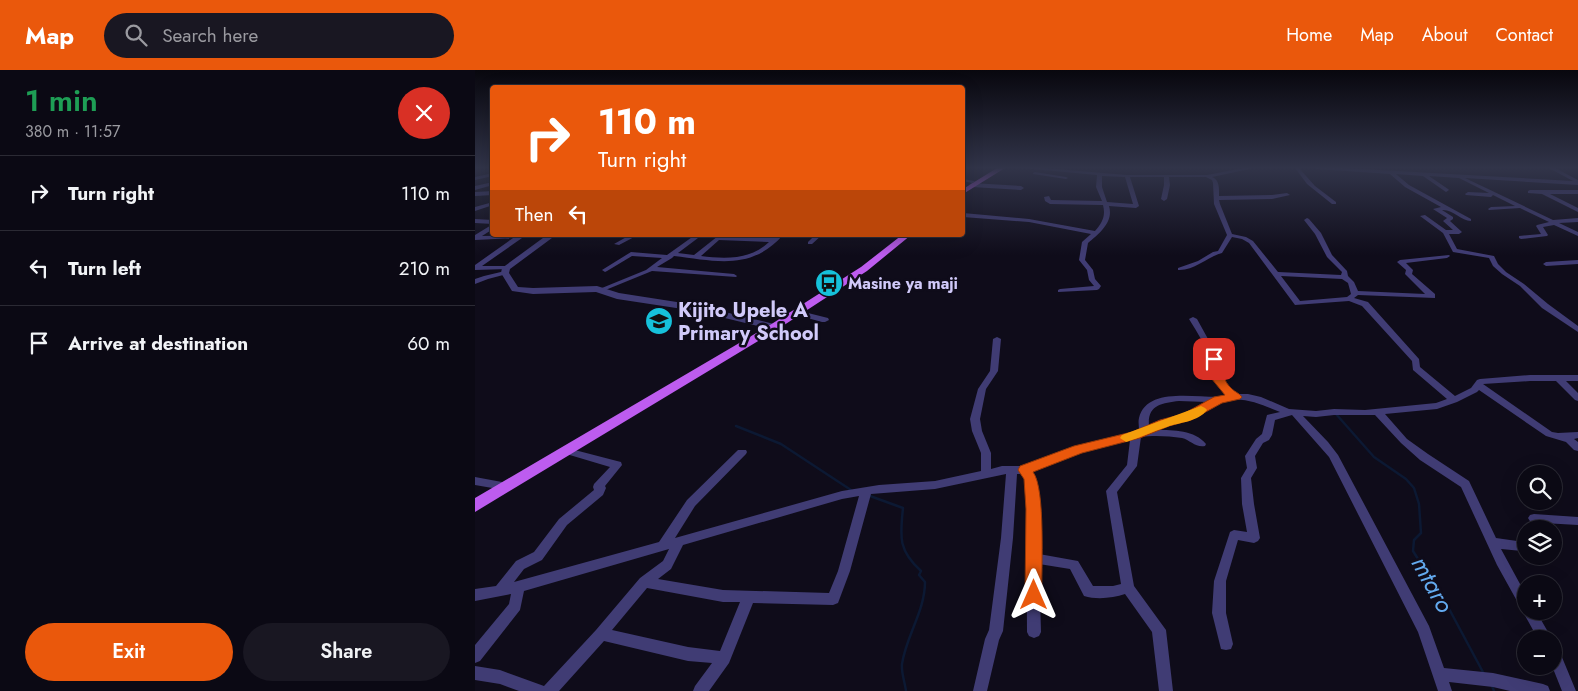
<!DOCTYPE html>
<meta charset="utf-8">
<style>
body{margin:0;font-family:Jost,sans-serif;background:#191722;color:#f1f3f6;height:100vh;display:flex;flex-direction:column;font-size:19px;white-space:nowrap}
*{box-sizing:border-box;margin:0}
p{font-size:16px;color:#9a9aa0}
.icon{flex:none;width:28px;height:28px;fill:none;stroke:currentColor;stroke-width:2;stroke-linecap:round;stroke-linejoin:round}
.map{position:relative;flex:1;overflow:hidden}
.side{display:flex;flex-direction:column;background:#0b0914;width:475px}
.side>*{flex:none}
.top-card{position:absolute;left:15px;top:15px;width:475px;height:152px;border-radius:5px;box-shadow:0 5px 20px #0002,0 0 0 1px #2b2a34;background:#ea580c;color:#fff;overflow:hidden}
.tools{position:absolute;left:1042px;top:395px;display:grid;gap:10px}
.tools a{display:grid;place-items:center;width:45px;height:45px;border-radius:50%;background:#0b0914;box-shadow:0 5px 20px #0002,0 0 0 1px #2b2a34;font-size:25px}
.pin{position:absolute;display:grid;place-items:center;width:42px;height:42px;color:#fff;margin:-21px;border-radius:10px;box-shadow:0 2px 8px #0006}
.me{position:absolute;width:55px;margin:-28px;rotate:0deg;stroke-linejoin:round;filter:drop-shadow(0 0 4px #0008)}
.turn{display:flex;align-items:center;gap:18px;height:105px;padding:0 25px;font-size:22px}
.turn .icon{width:65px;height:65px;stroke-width:2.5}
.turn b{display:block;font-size:35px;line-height:42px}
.then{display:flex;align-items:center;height:48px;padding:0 25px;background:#0003;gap:10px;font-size:19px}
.round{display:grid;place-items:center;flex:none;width:52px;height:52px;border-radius:26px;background:#191722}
.summary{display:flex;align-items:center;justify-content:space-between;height:85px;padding:0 25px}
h1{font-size:30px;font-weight:600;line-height:38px;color:#1e9e55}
.primary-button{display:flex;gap:10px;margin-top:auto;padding:10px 25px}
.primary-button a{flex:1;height:58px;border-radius:30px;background:#ea580c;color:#fff;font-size:20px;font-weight:600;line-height:58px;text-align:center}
.primary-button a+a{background:#191722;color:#f1f3f6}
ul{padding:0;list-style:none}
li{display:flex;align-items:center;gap:15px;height:75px;padding:0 25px;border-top:1px solid #2b2a34}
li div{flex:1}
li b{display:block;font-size:19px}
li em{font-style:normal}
header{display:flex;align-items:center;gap:30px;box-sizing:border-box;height:70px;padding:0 25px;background:#ea580c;color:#fff}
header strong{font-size:24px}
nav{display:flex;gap:28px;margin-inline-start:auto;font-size:18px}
.search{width:350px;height:45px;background:#191722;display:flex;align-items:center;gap:12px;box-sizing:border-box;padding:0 18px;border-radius:28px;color:#9a9aa0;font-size:19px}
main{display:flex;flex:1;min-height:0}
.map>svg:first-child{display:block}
</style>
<header>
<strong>Map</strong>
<div class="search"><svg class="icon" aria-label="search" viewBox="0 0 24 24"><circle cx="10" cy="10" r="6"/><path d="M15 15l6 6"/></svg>Search here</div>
<nav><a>Home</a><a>Map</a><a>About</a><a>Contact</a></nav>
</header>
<main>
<section class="side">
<div class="summary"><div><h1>1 min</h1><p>380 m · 11:57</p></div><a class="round" style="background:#d93025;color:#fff"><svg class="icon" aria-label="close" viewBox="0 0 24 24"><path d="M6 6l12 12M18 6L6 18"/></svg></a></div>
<ul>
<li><svg class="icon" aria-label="right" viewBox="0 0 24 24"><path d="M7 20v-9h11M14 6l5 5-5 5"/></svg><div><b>Turn right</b></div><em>110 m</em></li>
<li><svg class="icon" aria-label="left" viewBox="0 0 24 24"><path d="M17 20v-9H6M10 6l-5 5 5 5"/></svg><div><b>Turn left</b></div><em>210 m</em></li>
<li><svg class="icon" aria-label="arrive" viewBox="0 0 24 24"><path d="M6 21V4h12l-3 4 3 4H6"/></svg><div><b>Arrive at destination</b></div><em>60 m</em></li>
</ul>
<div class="primary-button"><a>Exit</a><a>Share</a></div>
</section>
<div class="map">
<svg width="1103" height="621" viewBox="0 0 1103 621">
<rect width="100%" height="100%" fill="#0f0c1a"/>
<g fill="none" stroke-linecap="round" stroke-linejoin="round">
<path stroke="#0c1933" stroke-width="2.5" d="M861,344L899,387L931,409L939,418L944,434L946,463L939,470L938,481L972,535L1009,604
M261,356L306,374L376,420
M395,426L428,438C425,467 423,480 446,501L444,505L450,512C450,541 431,566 427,594C426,602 430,613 431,621
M1017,616L1019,621"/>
<path fill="#403c74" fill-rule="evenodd" d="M547,98H569L652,105H732L768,98H779L737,107C745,110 744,119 744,126L797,125L812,123L815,125L797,129L744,130L745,134L757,164L771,167L778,171L803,202L866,205L867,202L852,187L840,164L829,150L832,148L834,149L846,163L857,185L872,201L873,206L879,212L883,221L950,224L930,204L931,200L922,192L925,190L974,185L975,186L972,188L931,193L938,200L937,204L960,224V228L883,225L879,228L893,232L944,289L945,297L980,326L996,318L1002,310L1005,309L1055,305H1103V311H1091L1103,323V331L1100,330L1081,311H1055L1008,314L1077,362L1083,363L1103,362V368L1099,369L1103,372V381L1099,380L1091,372L1071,366L1004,320L1002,322L982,332L962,339L910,344L932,369L953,384L994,411L1021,468L1042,471L1043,469L1051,467V479L1047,481L1026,479L1051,525V541H1061L1077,569H1063L1022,495L986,417L945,390L926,373L900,345H859L841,347L828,346L853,372L863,385L954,556L969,598L1018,603L1068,614L1073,616L1075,621H1035L1018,617L974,612L977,621H963L943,562L854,387L817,345L800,350L797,365L794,370L788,373L780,386L782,398L776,408L779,434L785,468L783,471L779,473L763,470L751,511V543L758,574L756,579L751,580L746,579L737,543L739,511L755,462L759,460L772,462L767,434L766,408L772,398L770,386L781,369L787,364L792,345L805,342C785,334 767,325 745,332C735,336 726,345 715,349C704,354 693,356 682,360C698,360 720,360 731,374L730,376C721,378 715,370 707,368C694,366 678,365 666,367L662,396L642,422L659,516L691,560L698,621H684L677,562L650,524C638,528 622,530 609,526L595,499L564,494L566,562L564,566L559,568L554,566L552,562L551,409L547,404H542L538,468L528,561L524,570L512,621H498L510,569L514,560L526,468L531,404L460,419L396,424L375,501L363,533L358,535L278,533L254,593L234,621H218L220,616L237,593L213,591L129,571L84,621H44L25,614L0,610V596L25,600L69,616L121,560L165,508L188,491L194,479L49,521L45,540L5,591L0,593V575L34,534L36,524L0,531V519L21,516L41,491L59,482L84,449L119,420L118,417L119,414L135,397L88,383L87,381L88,379L92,378L142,391L146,392L147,395L130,416L131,418L128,425L92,455L67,490L49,499L39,512L184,472L212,430L263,380H271L272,382L271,384L220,436L200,468L367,421L404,415L460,411L506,401V383L497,361L495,349L503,319L515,301L518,269L522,267L526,269L523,301L511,319L505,349L507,361L516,383V399L527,396H549L599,378L664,360C664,356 663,352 664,348C672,314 728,330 753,326C738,314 738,297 731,280C727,269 720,259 714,249L718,247L722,249L738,278L750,313L763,324H773L786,327L814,339L841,341L859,339L890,340L961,333L972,329L938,300L937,291L887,236L874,231L820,235L774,173L767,169L757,167L747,183C732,187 719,201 703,200V198L723,191L738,182L743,181L752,165L739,134L738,113L737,110L731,107H694L695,115L692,129L689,131L686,129L689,115V107H655L664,136L661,138L634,136C639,152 624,164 613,173L610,190L618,200L620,209L626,216L624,219L622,220L583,222V220L585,219L619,216L614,210L612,200L604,190L607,172L616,164L554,152L488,147V143L554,149L620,161C627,153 631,146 628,135L575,134L570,131L569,127L574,126L576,130L627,131L621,117L622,105ZM627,106L650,107L658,134L632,132L627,117ZM806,206L867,209L873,213L876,224L872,227L825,231ZM704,331L732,332L709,345L674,356C672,335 687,333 704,331ZM655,370L652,395L631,421L646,514L638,516H618L603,491L564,484L561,408L557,401L606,383ZM384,426L363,501L354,523L248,520L183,509L196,499L208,475L367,429ZM172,518L248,532H265L245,581L213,577L137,560Z
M820,98H824L840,116L861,132V134H857L832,114Z
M840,98H869L1098,111L1074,98H1080L1103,110V115L990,108L1078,150L1103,148V152L1084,153L1103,162V166L1079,155L1068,157L1073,165L1072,166L1046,169L1044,168V166L1066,164L1061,156L1062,155L1074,152L1045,138L1014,140L1013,139L1016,137L1040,136L1018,125L1016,127L991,125L990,124L993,122L1014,123L984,108L954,106L973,119L974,120L971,122L948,106L921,104L934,115L996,149V151C986,151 978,139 967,140L978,147V149L975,151L987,162L984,164H974L982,179L1019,186L1023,194L1031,202L1049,214L1073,234L1103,256V262L1067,238L1045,216L1027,204L1018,196L1014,188L978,182L968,163L945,146L950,145L971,160H978L968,151L972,148L958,139L966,137L930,117L915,104L842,99Z
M560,102L591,107L593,108L591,109L558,104V103Z
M18,103V106L0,110V107Z
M488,109L499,111L500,112L497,113L546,116L549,118L546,120L497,117L494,115L497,113L488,111Z
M18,112V115L0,120V116Z
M1055,120H1103V124H1075L1103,138V142L1067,124L1053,123V121Z
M18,121V125L0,126V122Z
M18,132V135L0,141V137Z
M0,149L18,150V154L0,153Z
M18,154V159L7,166L80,165L77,167L47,168L7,196H31L33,197V199L0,200V195L38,168L0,170V165Z
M155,165H163L144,175L139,174Z
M191,165H197L193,168L191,167Z
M220,165H227L203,183L219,185L243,166L298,168L301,165H308C276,201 241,191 199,186L197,188L182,197L259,204L262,206L261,207L177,201L128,221L126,222L122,220L171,200L187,188L157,186L132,201L130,202L127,200L156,182L192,185ZM244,170L294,172C275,190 250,189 226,186Z
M340,165H347L337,174H333V172Z
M1103,190V194L1071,196L1068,194L1071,192Z
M30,201L33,203L32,204L13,209L0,214V209L9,206Z
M318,240H321L353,248L354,250L350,252H347L318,244Z
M0,407L27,412L28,415L27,418L23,419L0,415Z
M1059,444L1103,447V455L1068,453L1072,459H1060L1053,448L1055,445Z
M1079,578L1084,580L1101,621H1087L1077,596H1079Z"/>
<path fill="#403c74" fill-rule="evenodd" d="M72,165H81L35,199L34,203L43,217L58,218L122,216L144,223L221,235L303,255L304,257L299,260L221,241L142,229L121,222L58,224L37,221L26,203L27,198Z"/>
<path fill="#bd5cef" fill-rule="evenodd" d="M522,98H530L488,124V119Z
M427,165H436L392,201L303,259L0,442V428L295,255L386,197Z"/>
</g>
<linearGradient id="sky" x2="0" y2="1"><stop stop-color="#08070e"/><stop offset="0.53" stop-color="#313449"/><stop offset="1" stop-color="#313449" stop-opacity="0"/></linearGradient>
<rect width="1103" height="185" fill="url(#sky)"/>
<path fill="#ea580c" stroke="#983908" d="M739,286L745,289C747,301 748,311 757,319C760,322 764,323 767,327L765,329L747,333L716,350L694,356L665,368L607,383L558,402C571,419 566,500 567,525L565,530L559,532L553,530L550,525L551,439L549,409L543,400L545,396L599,376L657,362L685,350L708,344L739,327L750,325L736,308L734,289Z"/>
<path fill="#f59e0b" d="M726,336L730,338L732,340C723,352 705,352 692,357C678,361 665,368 651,372L645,368L647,365Z"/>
<defs>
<g id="bus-disc" transform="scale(1.4375)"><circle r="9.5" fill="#16c1da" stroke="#0f0c1a"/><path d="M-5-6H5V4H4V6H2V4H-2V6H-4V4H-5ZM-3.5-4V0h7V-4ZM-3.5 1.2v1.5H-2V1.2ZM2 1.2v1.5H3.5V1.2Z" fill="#111"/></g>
<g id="school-disc" transform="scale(1.4375)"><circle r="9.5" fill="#16c1da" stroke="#0f0c1a"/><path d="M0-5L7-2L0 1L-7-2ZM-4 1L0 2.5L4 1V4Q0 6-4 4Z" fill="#111"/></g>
</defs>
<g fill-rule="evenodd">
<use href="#bus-disc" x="354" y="213"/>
<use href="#school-disc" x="184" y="251"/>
</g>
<g text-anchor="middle" stroke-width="5" stroke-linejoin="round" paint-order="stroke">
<g font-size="16" font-weight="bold" fill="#d1cafa" stroke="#0f0c1a" text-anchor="start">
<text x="373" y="219">Masine ya maji</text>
</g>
<g font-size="20" font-weight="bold" fill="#d1cafa" stroke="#0f0c1a" text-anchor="start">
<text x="203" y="247">Kijito Upele A<tspan x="203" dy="23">Primary School</tspan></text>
</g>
<g font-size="25" font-style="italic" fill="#63aaef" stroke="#0f0c1a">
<text transform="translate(958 514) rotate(61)" y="9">mtaro</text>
</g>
</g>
</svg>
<div class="tools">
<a><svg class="icon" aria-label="search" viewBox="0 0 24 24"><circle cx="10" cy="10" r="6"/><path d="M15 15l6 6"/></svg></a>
<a><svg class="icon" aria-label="layers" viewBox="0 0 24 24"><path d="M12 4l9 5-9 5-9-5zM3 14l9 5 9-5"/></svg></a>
<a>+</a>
<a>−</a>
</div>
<div class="pin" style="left:739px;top:289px;background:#d93025"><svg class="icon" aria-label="arrive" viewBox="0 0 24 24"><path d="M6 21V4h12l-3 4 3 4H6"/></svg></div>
<svg class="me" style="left:559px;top:525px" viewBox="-20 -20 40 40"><path d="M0-17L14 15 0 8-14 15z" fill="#ea580c" stroke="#fff" stroke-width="4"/></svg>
<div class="top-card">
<div class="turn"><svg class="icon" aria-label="right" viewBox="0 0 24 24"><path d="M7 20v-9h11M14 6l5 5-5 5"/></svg><div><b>110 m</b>Turn right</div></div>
<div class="then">Then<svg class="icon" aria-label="left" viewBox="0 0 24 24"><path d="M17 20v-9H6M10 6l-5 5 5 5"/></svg></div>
</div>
</div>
</main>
